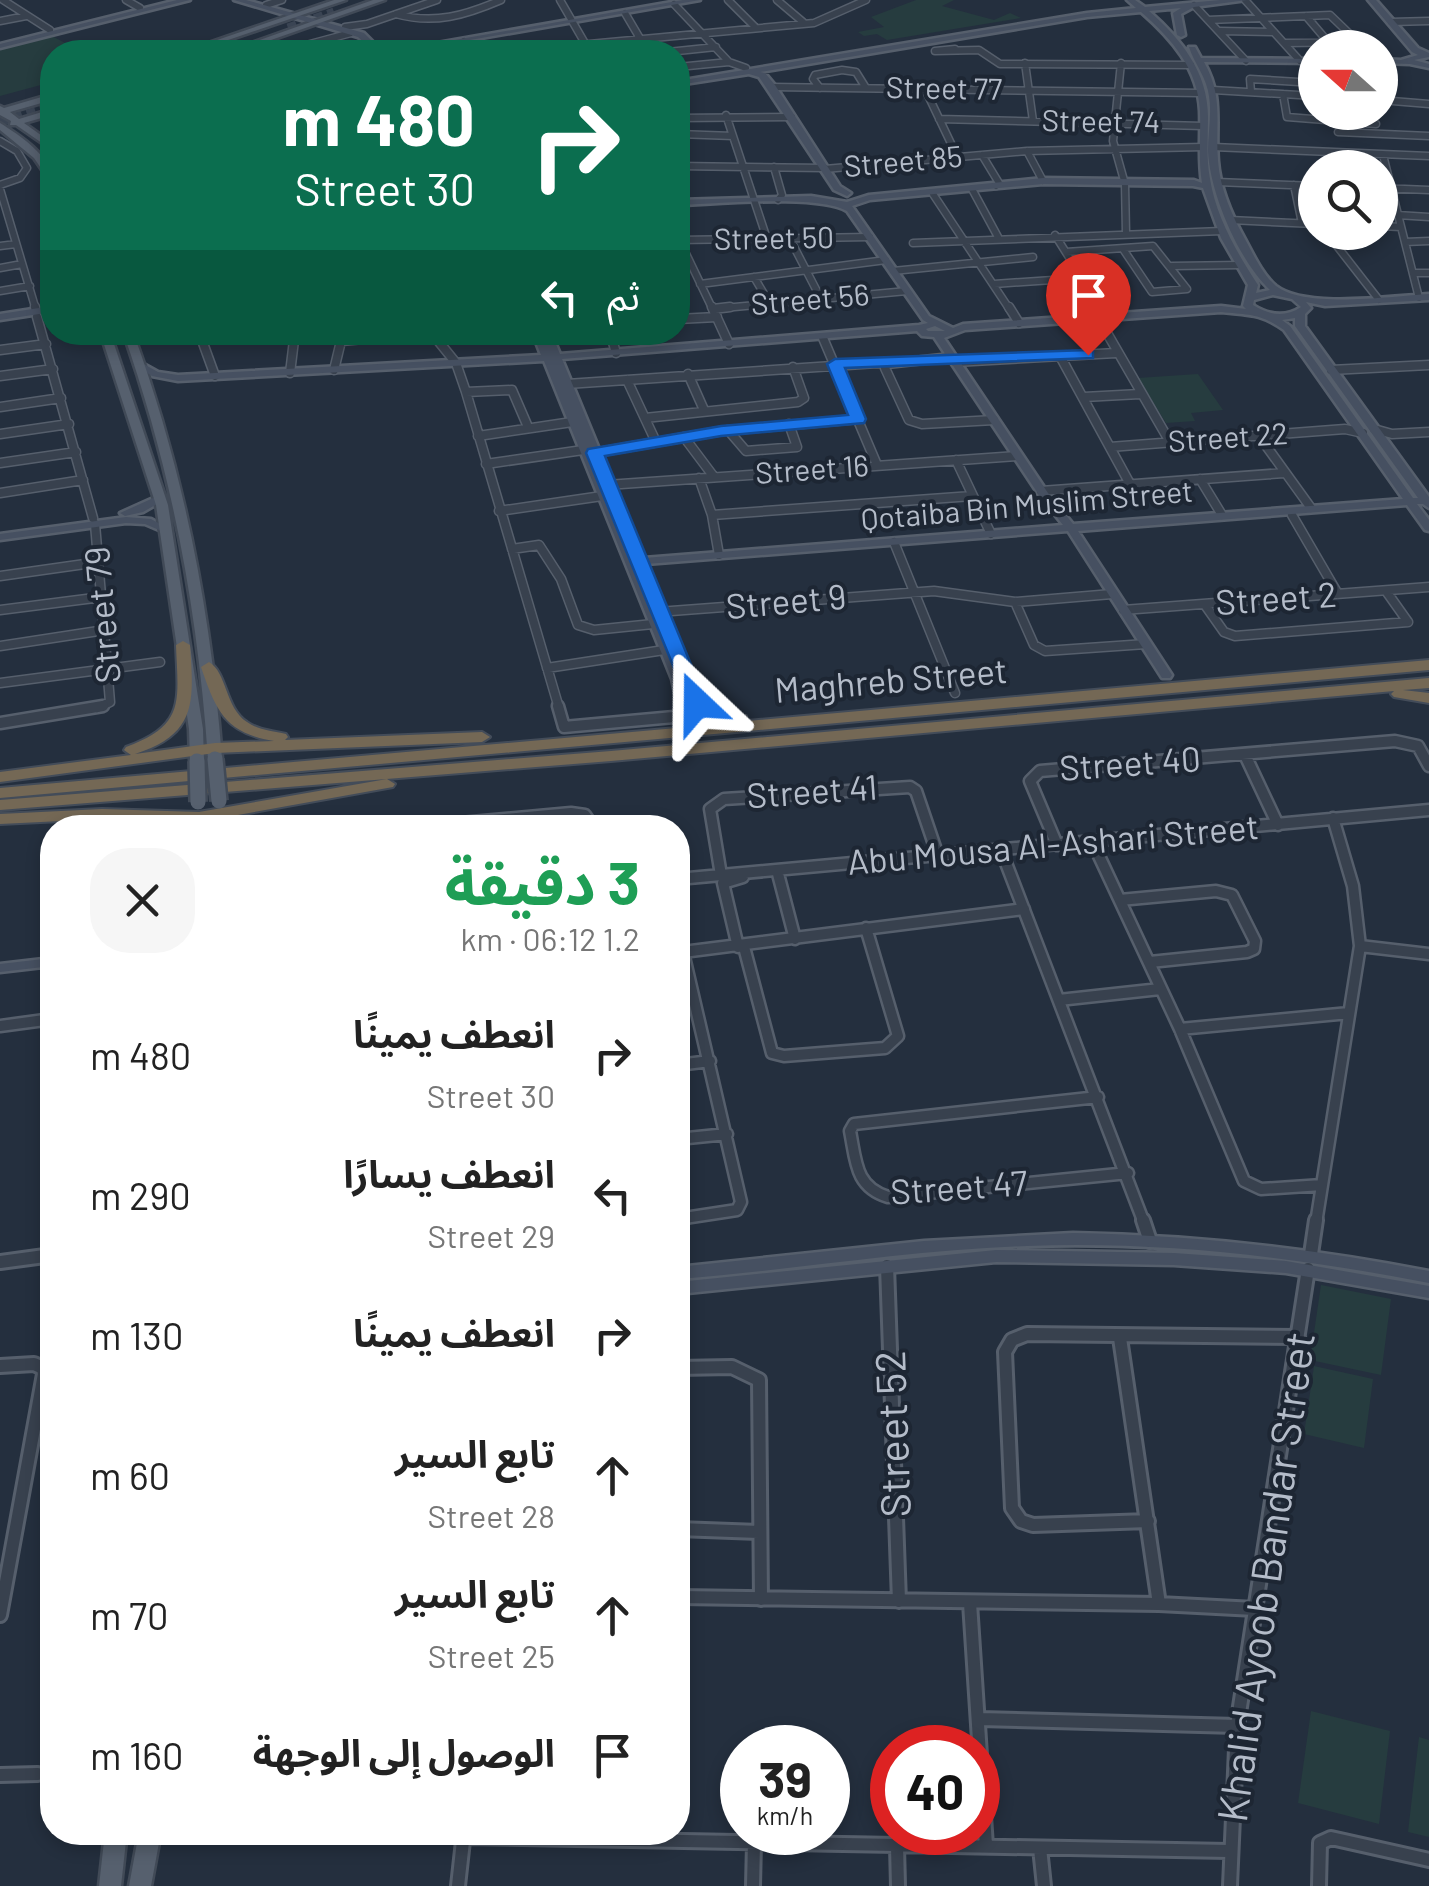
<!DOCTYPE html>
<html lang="ar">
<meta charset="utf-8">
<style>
body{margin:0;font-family:Barlow,"Noto Sans Arabic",sans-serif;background:#f6f6f6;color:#222;direction:rtl;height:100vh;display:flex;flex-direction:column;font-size:38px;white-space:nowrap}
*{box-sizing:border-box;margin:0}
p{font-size:32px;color:#767676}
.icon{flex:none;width:55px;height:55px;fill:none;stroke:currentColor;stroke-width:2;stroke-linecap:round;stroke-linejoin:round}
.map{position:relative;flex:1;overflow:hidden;direction:ltr}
.sheet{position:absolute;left:40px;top:815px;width:650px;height:1030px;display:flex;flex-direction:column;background:#fff;border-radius:40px;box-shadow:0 5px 15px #0003;direction:rtl}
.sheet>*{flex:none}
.top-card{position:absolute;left:40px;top:40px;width:650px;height:305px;border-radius:40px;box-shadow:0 5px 15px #0003;direction:rtl;background:#0b6e4f;color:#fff;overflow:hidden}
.needle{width:65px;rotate:291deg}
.tools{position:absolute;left:1298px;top:30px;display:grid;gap:20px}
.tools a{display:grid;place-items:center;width:100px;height:100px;border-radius:50%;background:#fff;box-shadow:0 5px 15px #0003;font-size:50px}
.speed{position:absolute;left:720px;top:1725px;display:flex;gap:20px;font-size:50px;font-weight:700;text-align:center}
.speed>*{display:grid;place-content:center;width:130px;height:130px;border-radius:50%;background:#fff;box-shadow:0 5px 15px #0003;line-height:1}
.speed small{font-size:25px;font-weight:400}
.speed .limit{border:15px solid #d22;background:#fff;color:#111}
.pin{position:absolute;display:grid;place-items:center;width:85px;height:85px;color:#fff;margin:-102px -42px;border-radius:50% 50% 50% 0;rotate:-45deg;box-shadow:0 0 10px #0007}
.pin .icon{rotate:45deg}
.me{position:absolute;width:110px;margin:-55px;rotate:337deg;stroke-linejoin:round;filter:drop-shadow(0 0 8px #0008)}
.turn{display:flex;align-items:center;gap:35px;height:210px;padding:0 50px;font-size:45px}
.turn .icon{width:130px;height:130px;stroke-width:2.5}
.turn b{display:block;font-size:70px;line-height:85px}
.then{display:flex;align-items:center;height:95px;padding:0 50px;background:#0003;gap:20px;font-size:38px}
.round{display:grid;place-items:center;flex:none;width:105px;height:105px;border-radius:40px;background:#f6f6f6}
.summary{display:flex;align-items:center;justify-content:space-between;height:170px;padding:0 50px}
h1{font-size:60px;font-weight:700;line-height:75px;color:#1e9e55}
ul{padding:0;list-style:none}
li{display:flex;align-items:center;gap:30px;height:140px;padding:0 50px}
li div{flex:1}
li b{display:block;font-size:38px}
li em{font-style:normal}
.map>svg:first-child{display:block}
</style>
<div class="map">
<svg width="1429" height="1886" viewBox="0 0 1429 1886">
<rect width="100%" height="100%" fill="#242f3e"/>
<path fill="#263c3f" d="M916,0H954L942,6L994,20L1010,13L1021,18L887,40L877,34L864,36L858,32L884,27L871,17Z
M50,35L82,52H52V82L0,96V48Z
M1198,374L1223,410L1191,413L1195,421L1166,423L1138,378Z
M1321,1285L1391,1299L1381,1375L1310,1360Z
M1314,1366L1373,1379L1364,1448L1304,1434Z
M1311,1711L1390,1731L1379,1824L1298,1803Z
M1419,1737L1429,1740V1837L1408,1832Z"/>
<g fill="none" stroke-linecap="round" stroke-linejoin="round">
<path stroke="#3a4453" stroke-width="9" stroke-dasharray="9 5" stroke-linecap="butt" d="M288,28L334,12
M0,122L52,107"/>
<g stroke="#565f6c" stroke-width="9">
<path id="street-far3" d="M3,0L50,30
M126,0L140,8
M560,0L590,52
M728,0L755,27
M777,0L803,22
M1245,0L1300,61
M674,4L729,62L746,68
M266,5L282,0
M1194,5L1246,61
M625,13L648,52
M396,14C434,25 466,15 501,0
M1306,16L1329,43
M1208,20L1330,15L1358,42
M0,21L26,16
M1391,22L1429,21
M345,27L367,24L437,0
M1220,31L1274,32
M464,41L470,52
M1284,43L1363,42L1367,48
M955,49L935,51L979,50L1000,64L1191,65
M280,52L351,33
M503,52L814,23L866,0
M668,52L716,47
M1025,63L1033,121
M1121,63L1113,141L1125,184L1126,233
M678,67L729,62
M772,87L1201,93
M820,88L813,79L815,75L842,70L856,72L866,88
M925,89L957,156
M1213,90L1315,96
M1251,92L1250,79L1315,83
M1283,94L1287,117L1376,124
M1380,100L1429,104
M726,115L767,239
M678,118L792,117
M939,119L1203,126
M1338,132L1429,136
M678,134L733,136
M0,141L17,151L27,168L20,178L0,185
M1213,147L1429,156
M1027,151L1043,181
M982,155L999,183L996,186
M1383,155L1419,298
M678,166L825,168
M774,167L782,195L778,200
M825,169L1027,151L1203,147
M1217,182L1315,186
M1294,185L1302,223
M1380,188L1429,190
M0,189L36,310
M972,189L998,237
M933,194L1010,310
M1397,215L1429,217
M1230,220L1315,224
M1380,226L1401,227
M1326,232L1379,300
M1055,235L1102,310
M678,237L713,310
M790,239L821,299
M678,240L870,237
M1405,242L1429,241
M913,243L1222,231
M0,246L16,244
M1066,252L1153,246L1187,289L1152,292L1123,249
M1172,266L1240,265
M0,268L22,264
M893,271L1033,257
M1413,273H1429
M754,277L770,304
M700,284L886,260
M994,284L1082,278
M0,291L30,286
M713,309L907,291"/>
</g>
<g stroke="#565f6c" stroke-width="11">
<path id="street-far2" d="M35,307L36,311
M712,307L729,344
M1009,307L1019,323
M1100,307L1106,317
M713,309L730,307
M37,317L93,518
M678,319L717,317
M199,332L215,376
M431,332L456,363L466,392L559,708
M610,332L616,353
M1107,333L1170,442
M201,336L242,332
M823,338L877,465
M0,350L46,344
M1060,356L1130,484
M951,357L887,364L885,368L909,420L922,424L994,420
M955,362L1116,353
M334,370L341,341L432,333
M1331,370L1429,365
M290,373L295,332
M688,374L704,410
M0,376L53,369
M627,380L656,442
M567,384L892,362
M466,392L512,390L528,427
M1084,397L1140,394
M0,407L61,398
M645,418L798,402L804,398L793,367
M1374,429L1392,434L1429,432
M728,430L746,451L797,447L789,424
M0,434L69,424
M478,436L572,422
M1259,436L1311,508
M684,437L714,477
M1110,447L1345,429L1363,433
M594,453L721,431L858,419
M956,460L991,534
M0,463L76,452
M486,464L583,450
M699,478L712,515L719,555
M1200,479L1222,515
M607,485L1017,456
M1041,491L1284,473
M0,493L83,480
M499,511L602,496
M712,515L972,496
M1292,515L1338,594
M95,524L110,702L97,708
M894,542L955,693
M512,549L539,545L561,579L578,625L594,630L653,624
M0,576L99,562
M1386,591L1408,622
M1015,602L1034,645L1045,651L1146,644
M1205,605L1224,632L1235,636L1408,622
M0,610L102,597
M1123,610L1429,587
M658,612L934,591L1015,602L1112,594
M0,646L105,630
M547,668L664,650
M0,683L160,662"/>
</g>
<g stroke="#565f6c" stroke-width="15">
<path id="street-far1" d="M558,706L564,727L674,717L685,711
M0,723L103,706
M1245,755L1278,825
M405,828L571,813L585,815L594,828
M1092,841L1180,1029L1244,1181L1261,1189L1322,1185
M1057,845L1030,781L1040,771L1395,741L1418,746L1429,766
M1001,850L1144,1223
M777,870L795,939
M721,875L710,809L724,799L910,787L916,791L938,856
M678,879L1429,810
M1120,900L1216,891L1232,895L1255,941L1254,949L1247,952L1150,962
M678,931L741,1202L737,1210L678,1219
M1360,946L1429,954
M738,947L723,883L743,877
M744,947L772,1053L784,1056L885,1048L898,1036L866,928
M683,952L1024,909
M1059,1000L1160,989
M0,1026L52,1019
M1180,1029L1349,1013
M678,1065L710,1061
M1098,1097L854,1124L850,1131C856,1161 855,1187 888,1197L1128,1173
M678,1139L727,1134
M1316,1223L1360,946L1353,886L1333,818"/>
</g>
<g stroke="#565f6c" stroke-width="18">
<path id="street" d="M1143,1220L1150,1241
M1311,1254L1316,1220
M0,1262L52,1255
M887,1266L899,1601
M1120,1338L1159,1604
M0,1366L34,1364L43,1368L44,1374L0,1615
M678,1368L732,1367L759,1380L761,1599
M1148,1521L1033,1525L1021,1521L1012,1508L1005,1352L1012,1340L1027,1334L1298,1337
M678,1529L759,1532
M678,1597L1159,1604L1255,1609
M970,1603L986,1846
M980,1719L1237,1726
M0,1775L38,1774
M464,1837L1229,1851
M897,1846L898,1886
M1040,1848L1044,1886
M458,1886L464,1832
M753,1886L754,1843
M1230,1886L1237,1726L1308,1269
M1319,1886L1320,1843L1331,1838L1429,1860"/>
</g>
<g stroke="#565f6c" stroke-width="5">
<path id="secondary" d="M177,0H190L0,48V44Z
M234,0H246L364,33L383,52H375L358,37Z
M683,0H700L401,52H386Z
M1127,0H1135L1145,7L1220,0H1247L1194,7L1181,14L1185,35L1181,37L1177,35L1173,13L1181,8L1149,11C1181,39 1208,72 1208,117C1208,138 1206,158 1210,179C1216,217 1237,253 1258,285L1256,293L1270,290C1239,261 1210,194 1208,151C1208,133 1212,114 1209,96C1207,78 1194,63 1189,47H1195L1201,58L1315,59V63L1204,62C1224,97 1215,124 1218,161C1220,189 1232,216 1246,241C1254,256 1263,275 1276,286C1305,309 1392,296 1429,294V300L1325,306L1306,302L1311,308L1305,314V326L1429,497V508L1423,504H1417L1429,520V531L1425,530L1407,505L1078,531L1172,675L1170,678H1162L1068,531L646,564L705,707C697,718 691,715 679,712L672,679L544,361L178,381L152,376L135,365L140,362L158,372L178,375L541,355L532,332H551L560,354L919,325L928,323L923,320L847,211C818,194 716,204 678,205V200L811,196L847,202L869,195L1043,178L1194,180L1202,183C1198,159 1201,135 1200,111C1198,69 1172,39 1141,12L1087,17L760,72L765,73L775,85L840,186L851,193L847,196L834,190L759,77L749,74L678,85V81L1087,13L1136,8ZM1043,184L1193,186L1203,188L1221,238L1248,285L1243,306L1246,309L1221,306L963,324L953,328L929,316L852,206L870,200ZM1273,295L1292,299L1301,307C1285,318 1269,315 1253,305L1254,300ZM1221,312C1249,315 1260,313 1284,330L1403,499L1073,524L1048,493L944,338L965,330ZM1295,318V326L1418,498H1413L1290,326L1282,320ZM935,326L945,331H928L926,329ZM917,331L922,336L934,337L1039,495L1063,525L644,558L562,359ZM686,689L693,706L692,708L689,707Z
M1368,0H1376L1418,48L1429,53V57L1414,60L1429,64V68L1410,64L1380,63V59L1401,60L1418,55L1412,52Z
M52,306V312L0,320V314Z
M160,495L165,498L164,500L143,512L125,516L120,513Z
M126,517L151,519L171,530L166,533L145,524L126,523L0,540V534Z
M52,958V966L0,972V964Z
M1073,1233C1193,1235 1311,1248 1429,1271V1283C1296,1257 1162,1241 1027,1246C910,1250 794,1270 678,1279V1267L924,1241Z
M996,1250L1174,1253L1286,1261L1429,1286V1298L1286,1273L1174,1265L996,1262L678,1294V1282Z"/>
</g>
<g stroke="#414a57" stroke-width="5">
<path id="primary" d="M334,0H346L193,52H182Z
M373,0H385L237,52H226Z
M52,94V100L10,112L19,119L52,109V115L24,123L52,143V150L16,125H10L11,121L0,115V106L4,108Z
M0,123C19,135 52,156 52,181L49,180L34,158L0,130Z
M100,332H110L168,505L203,729L204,761L197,765L190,761L189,729L156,505Z
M123,332H133C184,471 211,612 222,759L215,763L208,759C198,612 172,471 123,332Z
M105,1832H127L121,1886H99Z
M139,1832H161L151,1886H129Z"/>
</g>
<g stroke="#434c59" stroke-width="4">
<path id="highway" d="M183,641L190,645C194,702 197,734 135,754L215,743L274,741C225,733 216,711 201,667L209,662C227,672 225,708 247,722C258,730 272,731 286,734L288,737L285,740L482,732L490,737L482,742L215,753L0,782V772L131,755L124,750L126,747C186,725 178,701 176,645Z
M1429,660V670L0,798V788L733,723L719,720L691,702L688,699L691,696L696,694L728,713L746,716L747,721Z
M1429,678V688L1403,690L1429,693V703L1394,697L1391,694L1394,691L611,761L0,810V800L611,751Z
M387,779L395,784L393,787L199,822L102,819L0,824V814L102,809L199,812Z"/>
</g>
<use href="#street-far3" stroke="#38414e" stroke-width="6"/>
<use href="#street-far2" stroke="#38414e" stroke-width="8"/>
<use href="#street-far1" stroke="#38414e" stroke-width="10"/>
<use href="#street" stroke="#38414e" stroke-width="12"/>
<use href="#secondary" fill="#465061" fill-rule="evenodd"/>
<use href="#primary" fill="#56606e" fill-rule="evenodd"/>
<use href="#highway" fill="#746855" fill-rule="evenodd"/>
<g stroke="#414a57" stroke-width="20" stroke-linecap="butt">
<path id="primary-bridge" d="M215,759L219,801
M197,761L198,802"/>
</g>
<use href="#primary-bridge" stroke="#56606e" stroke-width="15"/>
</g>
<path fill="#1a73e8" stroke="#114b97" stroke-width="2.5" d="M1088,350L1093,351V358L845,368L866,419L864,423L721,436L605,456L707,703L704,707H690L586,453L588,449L721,426L848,415L827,364L835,359Z"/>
<g text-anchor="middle" stroke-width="8" stroke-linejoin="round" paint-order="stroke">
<g font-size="30" fill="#b4bcc9" stroke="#1d2633">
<text transform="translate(944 89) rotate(1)" y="10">Street 77</text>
<text transform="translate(1101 122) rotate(1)" y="10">Street 74</text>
<text transform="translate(903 162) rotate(-5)" y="10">Street 85</text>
<text transform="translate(774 239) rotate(-1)" y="10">Street 50</text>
<text transform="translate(810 300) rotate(-5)" y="10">Street 56</text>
<text transform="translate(1228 438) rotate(-4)" y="10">Street 22</text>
<text transform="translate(812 470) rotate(-4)" y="10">Street 16</text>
<text transform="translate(1027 506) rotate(-5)" y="10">Qotaiba Bin Muslim Street</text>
</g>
<g font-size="35" fill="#b4bcc9" stroke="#1d2633">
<text transform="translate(1276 599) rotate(-4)" y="12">Street 2</text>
<text transform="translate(786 602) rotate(-5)" y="12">Street 9</text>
<text transform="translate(103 615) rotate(-95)" y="12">Street 79</text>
<text transform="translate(891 681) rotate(-5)" y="12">Maghreb Street</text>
<text transform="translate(1130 764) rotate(-4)" y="12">Street 40</text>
<text transform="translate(812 792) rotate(-4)" y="12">Street 41</text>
<text transform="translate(1053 845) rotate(-5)" y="12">Abu Mousa Al-Ashari Street</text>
<text transform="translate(959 1188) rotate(-4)" y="12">Street 47</text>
</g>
<g font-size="42" fill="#b4bcc9" stroke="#1d2633">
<text transform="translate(893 1434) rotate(-92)" y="15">Street 52</text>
<text transform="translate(1266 1577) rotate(-82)" y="15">Khalid Ayoob Bandar Street</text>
</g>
</g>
</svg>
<div class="tools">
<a><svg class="needle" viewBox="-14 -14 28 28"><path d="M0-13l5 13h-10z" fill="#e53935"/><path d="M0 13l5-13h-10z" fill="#767676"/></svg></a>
<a><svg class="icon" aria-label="search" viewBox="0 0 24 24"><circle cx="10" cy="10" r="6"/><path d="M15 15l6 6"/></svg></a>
</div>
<div class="speed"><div>39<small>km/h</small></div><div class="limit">40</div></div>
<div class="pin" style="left:1088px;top:355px;background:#d93025"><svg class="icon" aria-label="arrive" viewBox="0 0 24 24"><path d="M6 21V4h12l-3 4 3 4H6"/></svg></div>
<svg class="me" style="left:697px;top:703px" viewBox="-20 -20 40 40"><path d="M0-17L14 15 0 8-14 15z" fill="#1a73e8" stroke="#fff" stroke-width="4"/></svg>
<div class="top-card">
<div class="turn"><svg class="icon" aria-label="right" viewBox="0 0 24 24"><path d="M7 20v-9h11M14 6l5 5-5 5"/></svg><div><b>480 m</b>Street 30</div></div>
<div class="then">ثم<svg class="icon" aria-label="left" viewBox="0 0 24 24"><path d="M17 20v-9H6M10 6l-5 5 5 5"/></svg></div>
</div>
<section class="sheet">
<div class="summary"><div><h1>3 دقيقة</h1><p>1.2 km · 06:12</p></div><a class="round"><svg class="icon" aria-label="close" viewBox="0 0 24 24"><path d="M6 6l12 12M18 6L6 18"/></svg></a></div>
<ul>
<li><svg class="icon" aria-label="right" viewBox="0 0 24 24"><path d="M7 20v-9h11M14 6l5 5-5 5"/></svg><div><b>انعطف يمينًا</b><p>Street 30</p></div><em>480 m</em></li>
<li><svg class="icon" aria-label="left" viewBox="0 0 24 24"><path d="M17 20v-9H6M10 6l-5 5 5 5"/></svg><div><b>انعطف يسارًا</b><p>Street 29</p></div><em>290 m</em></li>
<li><svg class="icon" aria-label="right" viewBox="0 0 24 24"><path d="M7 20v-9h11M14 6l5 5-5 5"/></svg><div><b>انعطف يمينًا</b></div><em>130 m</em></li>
<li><svg class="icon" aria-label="ahead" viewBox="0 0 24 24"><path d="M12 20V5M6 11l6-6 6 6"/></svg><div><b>تابع السير</b><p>Street 28</p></div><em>60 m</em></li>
<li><svg class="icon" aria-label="ahead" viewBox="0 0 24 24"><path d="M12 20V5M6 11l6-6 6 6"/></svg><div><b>تابع السير</b><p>Street 25</p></div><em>70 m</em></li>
<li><svg class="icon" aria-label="arrive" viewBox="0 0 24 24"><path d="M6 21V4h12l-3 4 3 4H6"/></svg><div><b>الوصول إلى الوجهة</b></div><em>160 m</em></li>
</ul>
</section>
</div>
